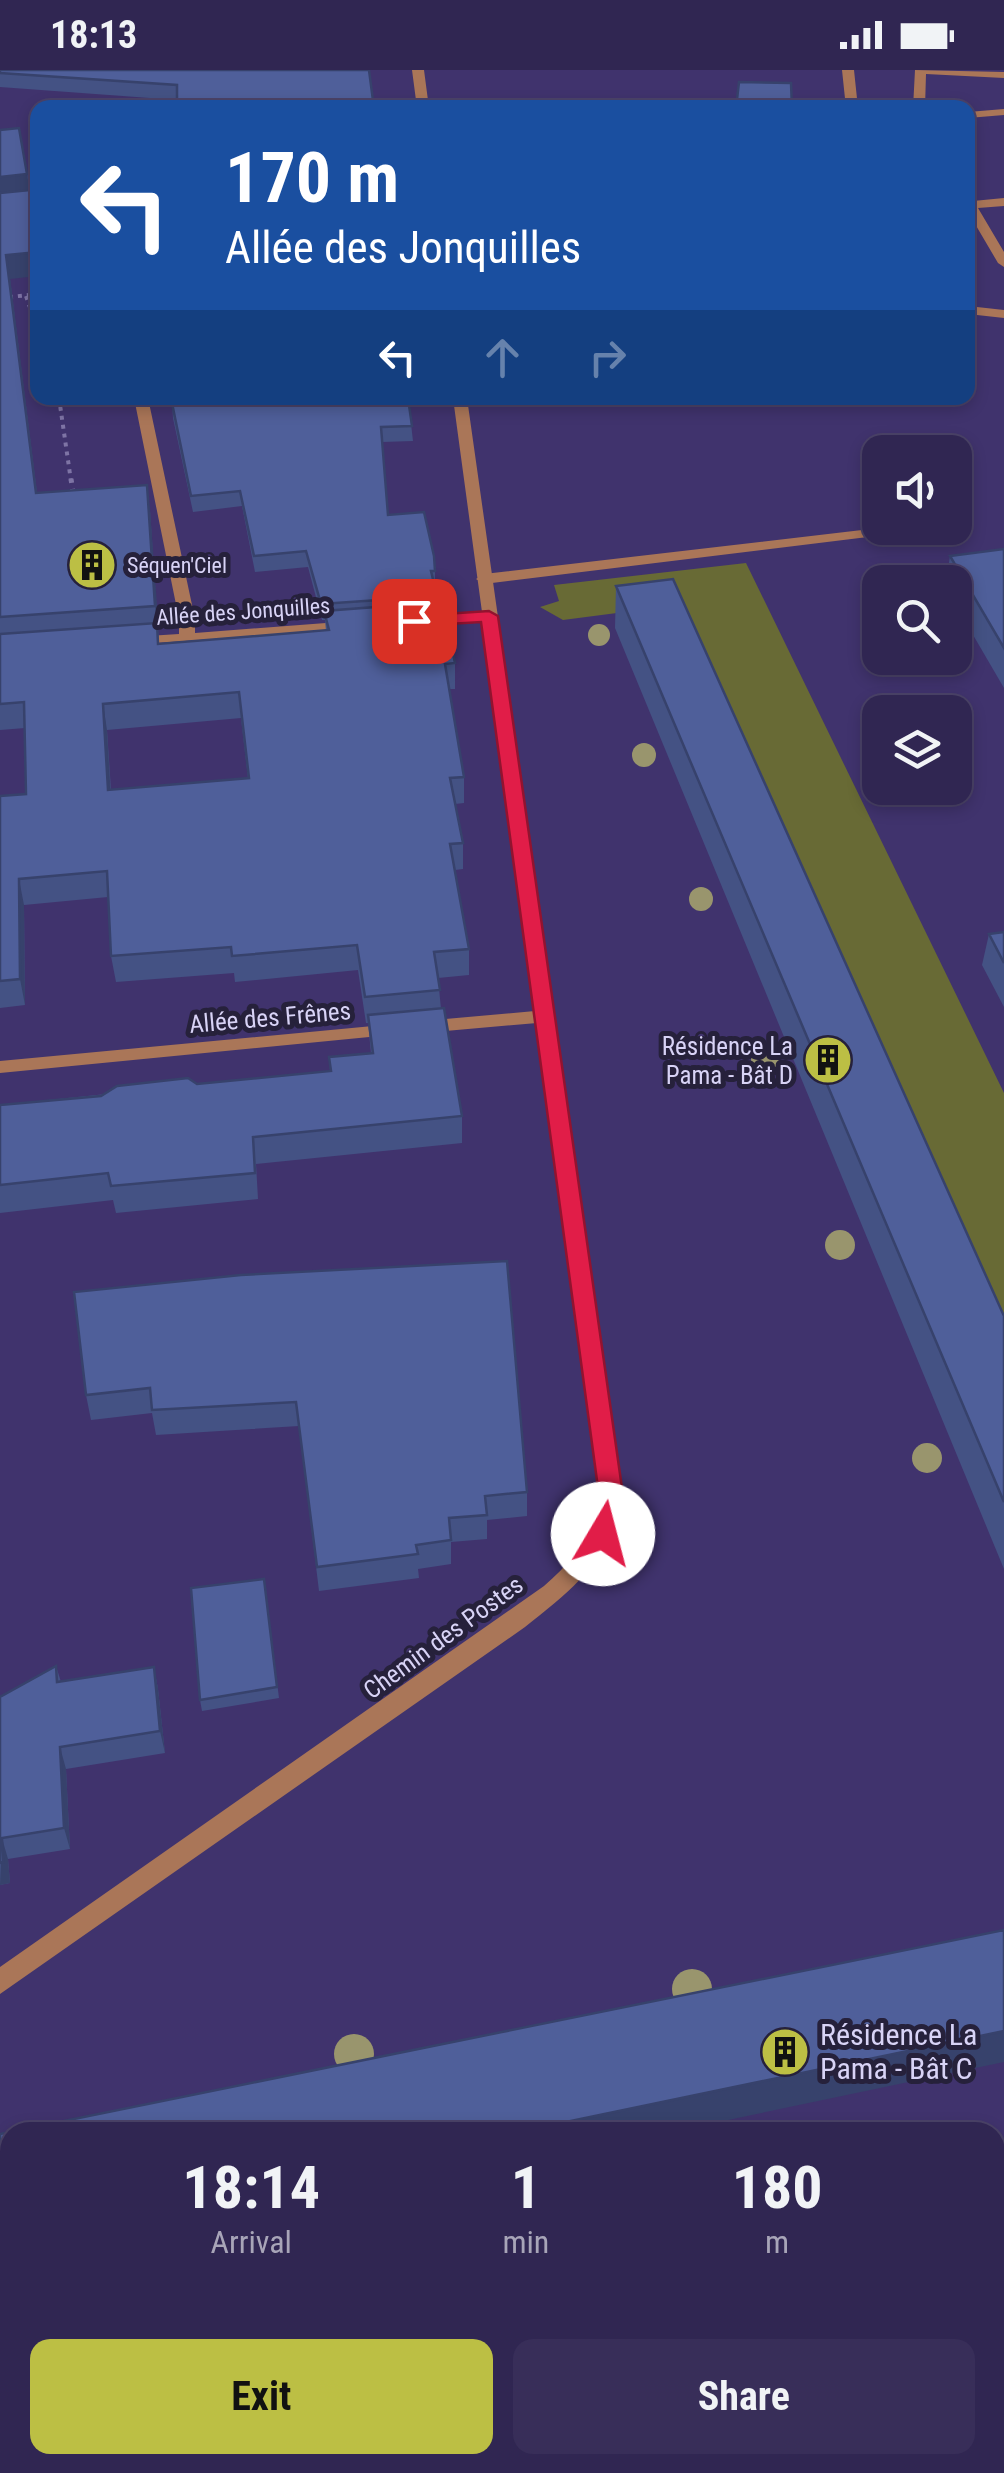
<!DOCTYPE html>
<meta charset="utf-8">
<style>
body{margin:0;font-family:"Roboto Condensed",sans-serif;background:#382e59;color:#f1f3f6;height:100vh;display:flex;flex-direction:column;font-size:38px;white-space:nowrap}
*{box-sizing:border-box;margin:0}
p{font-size:32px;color:#a8a5b8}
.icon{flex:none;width:55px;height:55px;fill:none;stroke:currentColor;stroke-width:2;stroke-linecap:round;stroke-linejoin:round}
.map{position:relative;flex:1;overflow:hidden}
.drawer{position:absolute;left:0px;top:2052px;width:1005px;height:352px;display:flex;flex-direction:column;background:#302652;border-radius:30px 30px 0 0;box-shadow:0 5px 15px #0003,0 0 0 2px #4b4369}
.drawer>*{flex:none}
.guide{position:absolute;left:30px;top:30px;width:945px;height:305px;border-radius:20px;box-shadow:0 5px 15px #0003,0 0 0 2px #4b4369;background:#1a4fa0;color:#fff;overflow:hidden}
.fabs{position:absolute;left:862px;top:365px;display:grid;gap:20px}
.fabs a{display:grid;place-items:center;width:110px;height:110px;border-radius:20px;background:#302652;box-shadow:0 5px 15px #0003,0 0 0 2px #4b4369;font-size:50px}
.pin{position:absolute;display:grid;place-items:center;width:85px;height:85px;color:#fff;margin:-42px;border-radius:20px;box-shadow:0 5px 15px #0006}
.me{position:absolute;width:110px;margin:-55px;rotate:8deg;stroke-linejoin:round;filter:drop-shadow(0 0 8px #0008)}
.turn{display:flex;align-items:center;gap:35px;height:210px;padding:0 30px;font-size:45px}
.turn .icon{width:130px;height:130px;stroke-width:2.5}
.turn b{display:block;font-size:70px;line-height:85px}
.lanes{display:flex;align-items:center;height:95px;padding:0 30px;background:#0003;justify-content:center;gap:50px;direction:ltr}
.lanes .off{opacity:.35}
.eta{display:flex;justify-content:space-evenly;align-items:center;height:170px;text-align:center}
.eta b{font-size:60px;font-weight:700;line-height:70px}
.primary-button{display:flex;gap:20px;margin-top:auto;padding:20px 30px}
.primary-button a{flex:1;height:115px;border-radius:20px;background:#bcbf44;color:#111;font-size:40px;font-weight:700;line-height:115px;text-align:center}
.primary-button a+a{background:#382e59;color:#f1f3f6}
.status{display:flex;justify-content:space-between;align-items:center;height:70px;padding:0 50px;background:#302652;direction:ltr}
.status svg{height:28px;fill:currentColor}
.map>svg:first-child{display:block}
</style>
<div class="status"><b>18:13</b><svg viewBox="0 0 49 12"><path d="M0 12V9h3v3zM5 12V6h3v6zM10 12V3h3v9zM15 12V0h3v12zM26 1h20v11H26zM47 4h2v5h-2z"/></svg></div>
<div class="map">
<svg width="1004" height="2403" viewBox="0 0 1004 2403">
<rect width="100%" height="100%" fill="#40336d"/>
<path fill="#686a35" d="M746,493L1004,1023V1312L640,540L563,550L540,537L559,531L554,515Z"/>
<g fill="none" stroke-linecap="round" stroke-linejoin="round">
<path stroke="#7e74a5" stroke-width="4" stroke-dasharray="4 5" stroke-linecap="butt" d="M26,226L38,260
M0,228L38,224
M59,328L71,411"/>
<path stroke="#7e74a5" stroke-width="5" stroke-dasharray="4 6" stroke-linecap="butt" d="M71,409L73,422"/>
<path stroke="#7e74a5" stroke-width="8" stroke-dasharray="6 10" stroke-linecap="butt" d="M825,2395L832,2403"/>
<path fill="#aa7658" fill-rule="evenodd" d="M915,0L1004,2V8L926,4L925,38H913Z
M1004,39V45L968,48V42Z
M968,128L973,131L1004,128V136L978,138L1004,182V197L998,193L968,142Z
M968,236L1004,240V248L968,244Z
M879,458L886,462L884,465L484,514L476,509L484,504Z"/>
<path fill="#aa7658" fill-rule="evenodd" d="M412,0H424L429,38H417Z
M842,0H854L858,38H846Z
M38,131V139L0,143V135Z
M134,328H148L195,549V563L352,551L360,556L357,559L127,575V569L132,567L179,564V549Z
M453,328H467L621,1417C613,1488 578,1515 525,1557L0,1924V1897L544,1516C578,1487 594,1461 599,1417L537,953L423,963L414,957L423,951L535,941L483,551L421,556L413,551L421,546L482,542Z
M394,954L403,960L400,964L0,1003V991Z"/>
</g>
<g fill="#99956d">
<circle cx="599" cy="565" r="11"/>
<circle cx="644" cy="685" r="12"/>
<circle cx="701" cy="829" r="12"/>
<circle cx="765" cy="989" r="14"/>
<circle cx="840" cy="1175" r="15"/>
<circle cx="927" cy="1388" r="15"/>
<circle cx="692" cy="1919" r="20"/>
<circle cx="354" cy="1984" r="20"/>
</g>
<path fill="#445284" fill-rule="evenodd" d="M0,0H369L177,30L0,17Z
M19,58L38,164L10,209L37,423L150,440L159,574L326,561L325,550H322L308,497L255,502L242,436L193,442L173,348L172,333L196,331V328H408L413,371L382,372L388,445L435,501V517L437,533L455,593V619H449L464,707V733L455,734L463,773V799L455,800L469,879V905L438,908L441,939L462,1046V1073L256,1094L258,1129L116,1143L113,1130L0,1143V1035L330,1001L329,987L371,983L368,953H366L358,900L235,912L234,903L116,912L111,886L108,827L24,835L25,935L0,938V726L26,724L25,658L0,660V60ZM241,648L248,708L111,720L107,660Z
M1004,479V618L955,534V512H946L950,486Z
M616,516L1004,1246V1499L615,558Z
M1004,862V937L982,895L989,864Z
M74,1222L527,1422V1446L487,1450V1469L451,1472V1494L418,1499L419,1508L319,1521L299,1356L156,1365L152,1343L91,1350L86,1325Z
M264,1509L279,1628L202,1641L200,1630Z
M56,1596L61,1612L154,1597L158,1619L165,1683L66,1699L70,1779L8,1789L10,1813L0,1815V1627Z"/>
<path fill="#37426c" d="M27,104L31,128L0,131V107Z
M38,182V206L10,209L40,448L6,185Z
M147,415L150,440L159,562L155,536Z
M103,634L107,660L112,746L108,720Z
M19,809L24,835L25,935L20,909Z
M154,1597L158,1619L165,1683L160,1661Z
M60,1677L66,1699L70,1779L64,1758Z
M2,1768L8,1789L10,1813L0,1815Z
M1004,1961V1992L671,2062H518Z
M10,2169V2202L0,2204V2171Z"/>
<path fill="#4f5f9a" stroke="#37426c" stroke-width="2.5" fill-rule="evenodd" d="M0,0H369L374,38H177V15L0,3Z
M739,12L791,13L792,38H736Z
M19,58L27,104L0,107V60Z
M30,120L38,164V182L6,185L36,423L147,415L155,536L0,547V123Z
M199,328H408L412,356L381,357L388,445L424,442L434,486L435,501H431L437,526L321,534L306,481L254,486L240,421L191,426L172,333L200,330Z
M1004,479V578L950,486Z
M673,509L1004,1246V1432L616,516Z
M441,532L455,593L445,594L464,707L450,708L463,773L450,774L469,879L434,882L440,920L365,927L357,875L232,886L231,877L111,886L107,801L19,809L20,909L0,911V726L26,724L24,632L0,634V564L157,553L158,574L329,560L324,541ZM239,622L249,708L108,720L103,634Z
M1004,862V893L989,864Z
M444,938L462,1046L253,1067L255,1103L111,1116L108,1103L0,1115V1035L101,1026L117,1016L188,1008L197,1014L331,1001L329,987L373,983L368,945Z
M507,1191L527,1422L485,1426L487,1445L449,1448L451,1470L416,1475L418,1484L317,1497L296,1332L152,1340L150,1318L86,1325L74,1222L241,1205Z
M264,1509L277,1617L200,1630L191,1518Z
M56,1596L57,1612L154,1597L160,1661L60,1677L64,1758L2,1768L3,1792L0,1793V1627Z
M1004,1860V1961L518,2062H10V2169L0,2171V2064Z
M793,2395H823L825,2403H758Z"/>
<path fill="#e11d48" stroke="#92132f" stroke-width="2.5" d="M489,541L498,546L622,1418L612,1471L603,1474L594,1471L591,1464L598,1418L481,552L414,556L405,551L414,546Z"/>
<defs>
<g id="building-disc" transform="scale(2.5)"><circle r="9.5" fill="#bcbf44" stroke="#26213b"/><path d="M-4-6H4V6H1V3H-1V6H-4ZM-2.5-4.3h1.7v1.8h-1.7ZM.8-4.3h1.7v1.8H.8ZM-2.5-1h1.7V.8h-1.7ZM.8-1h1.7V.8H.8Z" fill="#111"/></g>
</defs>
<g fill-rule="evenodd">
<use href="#building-disc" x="92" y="495"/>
<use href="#building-disc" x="828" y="990"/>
<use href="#building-disc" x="785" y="1982"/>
</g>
<g text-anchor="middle" stroke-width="10" stroke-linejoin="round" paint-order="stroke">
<g font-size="22" fill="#d8d3f6" stroke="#26213b" text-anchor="start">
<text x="127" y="503">Séquen'Ciel</text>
</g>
<g font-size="22" fill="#d8d3f6" stroke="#26213b">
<text transform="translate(243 541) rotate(-4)" y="8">Allée des Jonquilles</text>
</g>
<g font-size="25" fill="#d8d3f6" stroke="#26213b">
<text transform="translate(270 947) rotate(-5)" y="9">Allée des Frênes</text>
<text transform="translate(443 1567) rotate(-36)" y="9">Chemin des Postes</text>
</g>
<g font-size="25" fill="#d8d3f6" stroke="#26213b" text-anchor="end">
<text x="793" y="985">Résidence La<tspan x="793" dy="29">Pama - Bât D</tspan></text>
</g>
<g font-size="30" fill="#d8d3f6" stroke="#26213b" text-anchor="start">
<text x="820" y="1975">Résidence La<tspan x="820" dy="34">Pama - Bât C</tspan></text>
</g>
</g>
</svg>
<div class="fabs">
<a><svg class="icon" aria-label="sound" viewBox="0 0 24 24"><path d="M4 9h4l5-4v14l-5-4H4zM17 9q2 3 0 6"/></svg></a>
<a><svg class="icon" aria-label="search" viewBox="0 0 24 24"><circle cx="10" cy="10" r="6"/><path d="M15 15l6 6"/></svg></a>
<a><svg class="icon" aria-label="layers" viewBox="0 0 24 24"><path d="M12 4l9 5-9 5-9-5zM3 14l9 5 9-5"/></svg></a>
</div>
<div class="pin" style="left:414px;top:551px;background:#d93025"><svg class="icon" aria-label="arrive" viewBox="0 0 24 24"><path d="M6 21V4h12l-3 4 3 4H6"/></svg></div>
<svg class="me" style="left:603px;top:1464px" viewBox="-20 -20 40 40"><circle r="19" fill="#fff"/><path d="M0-13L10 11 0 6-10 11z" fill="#e11d48"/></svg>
<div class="guide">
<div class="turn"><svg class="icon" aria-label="left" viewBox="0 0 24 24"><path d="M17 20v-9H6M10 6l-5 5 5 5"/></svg><div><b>170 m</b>Allée des Jonquilles</div></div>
<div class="lanes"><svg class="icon" aria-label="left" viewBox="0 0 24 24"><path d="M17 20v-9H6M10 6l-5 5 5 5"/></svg><svg class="icon off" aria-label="ahead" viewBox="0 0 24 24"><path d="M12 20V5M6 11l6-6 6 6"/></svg><svg class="icon off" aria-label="right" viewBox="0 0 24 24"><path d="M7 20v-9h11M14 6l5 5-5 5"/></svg></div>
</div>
<section class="drawer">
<div class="eta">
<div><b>18:14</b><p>Arrival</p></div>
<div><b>1</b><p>min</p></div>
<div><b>180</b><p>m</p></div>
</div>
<div class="primary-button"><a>Exit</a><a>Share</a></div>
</section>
</div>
